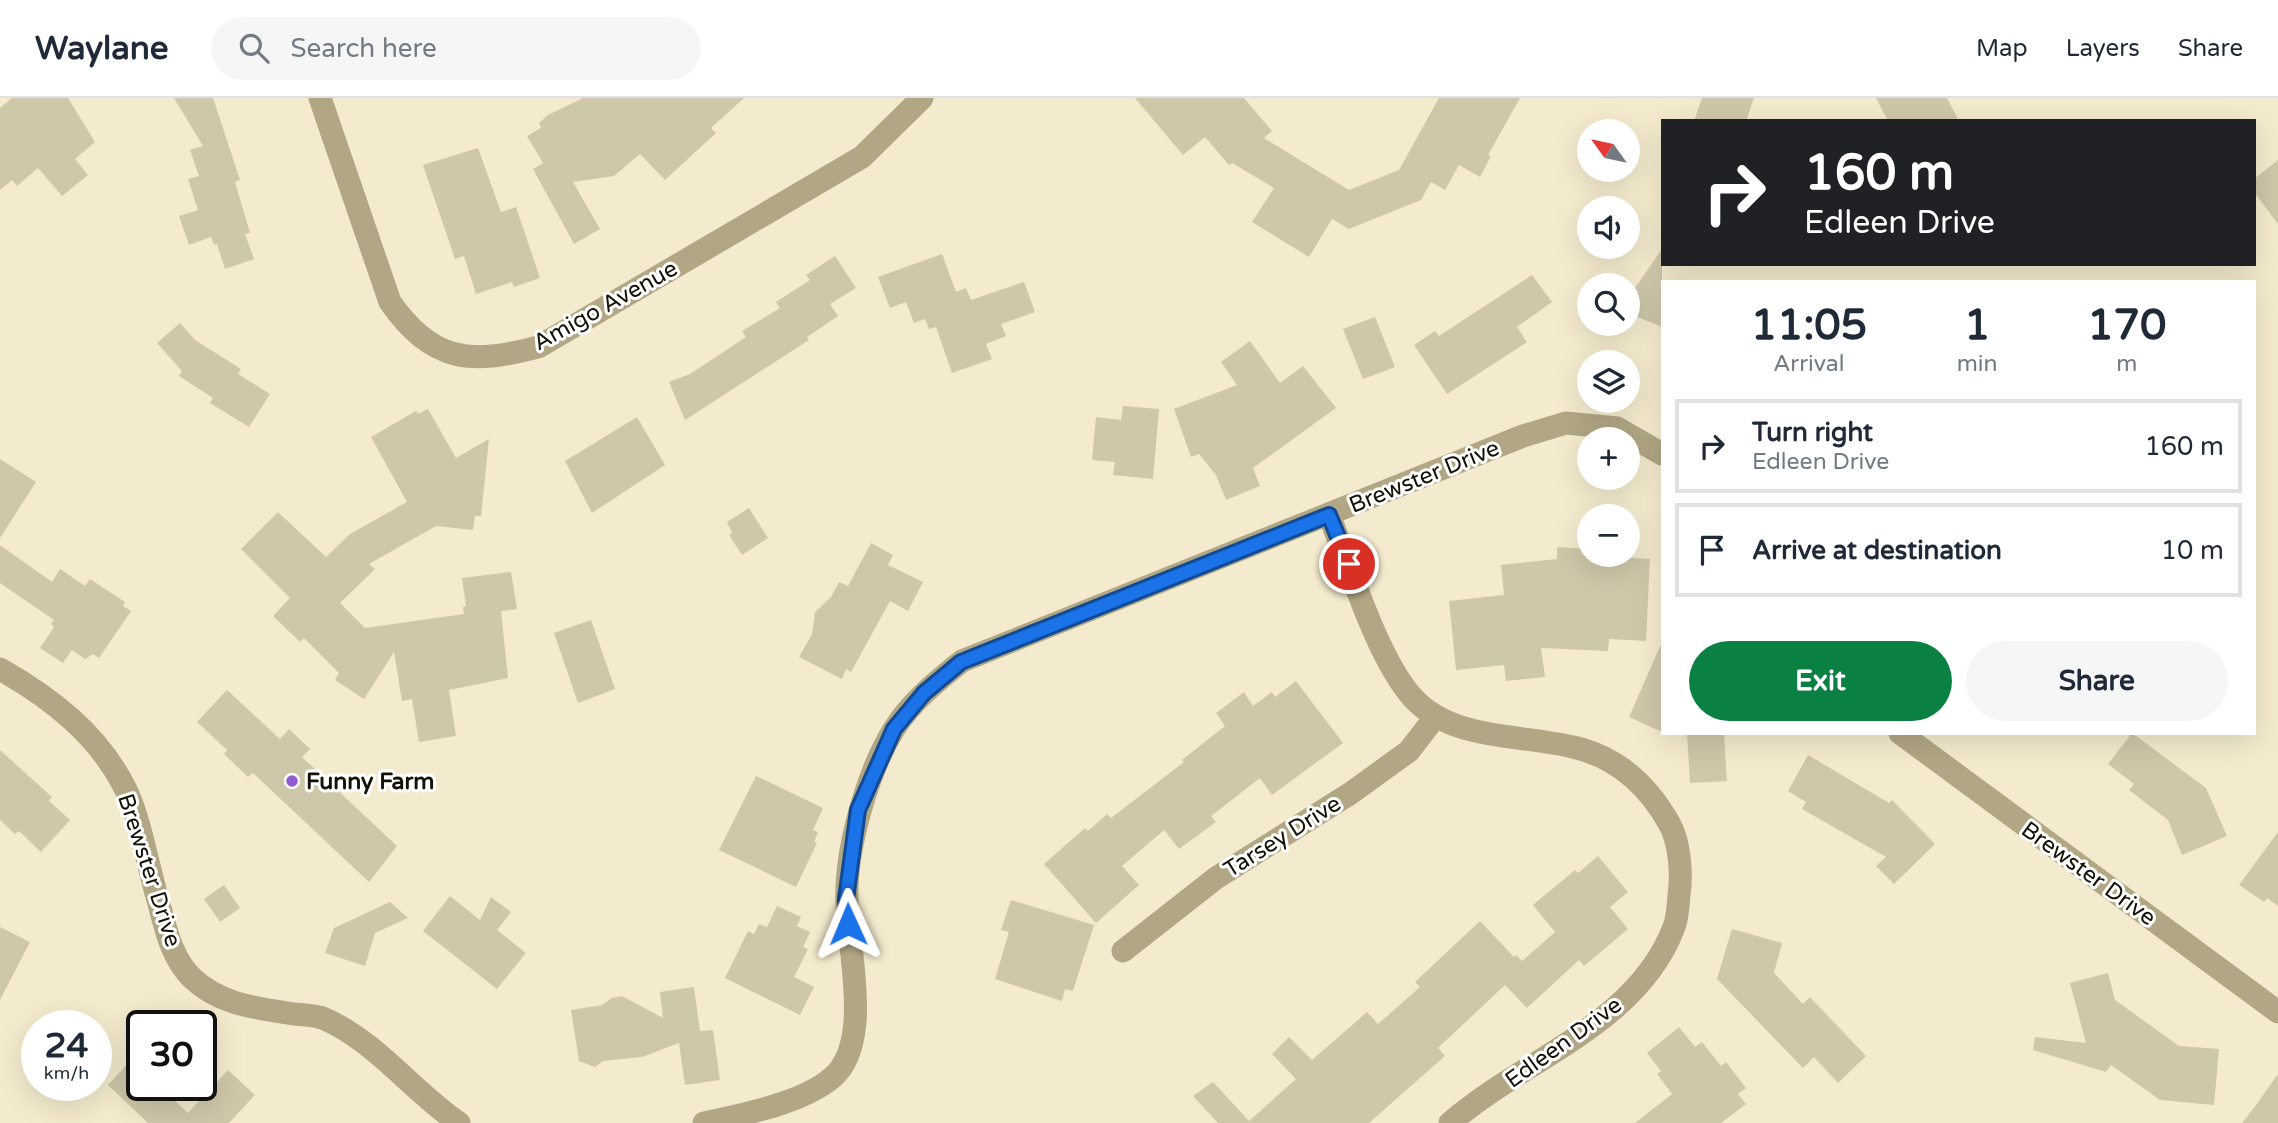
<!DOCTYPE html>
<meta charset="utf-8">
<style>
body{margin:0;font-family:"Varela Round",sans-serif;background:#f6f6f7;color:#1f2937;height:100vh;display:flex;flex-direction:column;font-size:26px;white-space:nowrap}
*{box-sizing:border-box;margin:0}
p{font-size:23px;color:#747a83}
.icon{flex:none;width:38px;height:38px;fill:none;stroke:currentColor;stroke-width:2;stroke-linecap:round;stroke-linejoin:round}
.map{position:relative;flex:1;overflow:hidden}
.side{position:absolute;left:1661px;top:182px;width:595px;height:455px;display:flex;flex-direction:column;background:#fff;border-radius:0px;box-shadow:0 7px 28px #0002}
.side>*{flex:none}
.guide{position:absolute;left:1661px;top:21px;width:595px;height:147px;border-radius:0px;box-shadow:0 7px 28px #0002;background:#202124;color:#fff;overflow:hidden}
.needle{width:46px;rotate:303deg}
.controls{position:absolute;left:1577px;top:21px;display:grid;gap:14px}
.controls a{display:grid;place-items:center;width:63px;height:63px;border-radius:50%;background:#fff;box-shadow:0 7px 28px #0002;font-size:35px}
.speed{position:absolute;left:21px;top:912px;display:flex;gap:14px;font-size:35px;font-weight:700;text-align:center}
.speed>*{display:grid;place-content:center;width:91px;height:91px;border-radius:50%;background:#fff;box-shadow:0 7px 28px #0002;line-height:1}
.speed small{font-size:18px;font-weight:400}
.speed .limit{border:4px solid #111;border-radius:10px;background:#fff;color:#111}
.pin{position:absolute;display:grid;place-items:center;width:60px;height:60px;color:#fff;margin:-30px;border:4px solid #fff;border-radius:50%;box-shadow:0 2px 7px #0007}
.me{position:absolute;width:77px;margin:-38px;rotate:359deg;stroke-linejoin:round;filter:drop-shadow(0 0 5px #0008)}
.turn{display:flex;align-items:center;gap:24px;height:147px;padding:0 28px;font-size:32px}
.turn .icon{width:91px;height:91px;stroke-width:2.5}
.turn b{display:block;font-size:49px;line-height:60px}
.eta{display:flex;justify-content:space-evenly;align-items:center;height:119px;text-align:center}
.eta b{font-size:42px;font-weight:700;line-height:49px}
.cta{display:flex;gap:14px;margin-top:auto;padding:14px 28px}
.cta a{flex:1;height:80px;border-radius:42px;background:#0b8043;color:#fff;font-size:28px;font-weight:700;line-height:80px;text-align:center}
.cta a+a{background:#f6f6f7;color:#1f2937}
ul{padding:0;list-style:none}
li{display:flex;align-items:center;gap:21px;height:94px;margin:0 14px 10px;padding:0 14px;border:4px solid #e0e1e3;border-radius:0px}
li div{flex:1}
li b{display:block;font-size:26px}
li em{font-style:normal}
header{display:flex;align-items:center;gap:42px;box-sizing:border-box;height:98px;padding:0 35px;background:#fff;border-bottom:2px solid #e0e1e3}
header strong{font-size:33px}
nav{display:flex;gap:38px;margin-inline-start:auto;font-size:24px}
.search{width:490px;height:63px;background:#f6f6f7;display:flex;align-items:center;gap:18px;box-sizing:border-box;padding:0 24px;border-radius:38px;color:#747a83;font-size:26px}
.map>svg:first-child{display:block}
</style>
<header>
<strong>Waylane</strong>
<div class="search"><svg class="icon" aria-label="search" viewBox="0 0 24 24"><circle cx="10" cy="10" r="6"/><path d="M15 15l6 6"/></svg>Search here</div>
<nav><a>Map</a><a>Layers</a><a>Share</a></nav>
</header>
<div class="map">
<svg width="2278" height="1025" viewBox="0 0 2278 1025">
<rect width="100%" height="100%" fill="#f4ebce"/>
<path fill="#cfc7aa" d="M12,0H68L95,44L75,61L88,77L62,98L38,70L17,88L12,82L0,92V10Z
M174,0H213L240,82L235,84L250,135L245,136L254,161L225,171L217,146L214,147L211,139L189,147L179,118L198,112L188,81L199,78L190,52L203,48Z
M583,0H744L711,30L716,35L665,82L640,56L614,78L573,84L600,131L574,146L533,71L543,65L527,38L541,30L539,25L548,17Z
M1135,0H1244L1272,33L1264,40L1349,92L1399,72L1439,0H1520L1488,57L1491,58L1480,79L1459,67L1445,92L1431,84L1421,102L1349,131L1332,121L1309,159L1252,124L1274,90L1232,65L1229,67L1205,39L1183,57Z
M1702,0H1754L1746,23H1694Z
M1876,0H1947L1959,23H1888Z
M478,50L501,114L516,109L540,180L514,189L512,184L476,196L464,158L455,161L423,67Z
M2278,62V126L2254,94V81Z
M1662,151V229L1635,218L1628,210V200Z
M942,156L956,194L966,190L971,202L1024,184L1035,214L1001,226L1006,238L986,246L992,261L952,275L936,229L929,231L925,221L914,225L906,204L890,210L878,179Z
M835,158L856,190L830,206L838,218L807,239L809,242L685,322L669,284L690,276L746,239L742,233L780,210L776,204L810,182L806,177Z
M1532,177L1552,204L1517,229L1527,244L1447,296L1414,247L1435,233L1439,238Z
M1375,219L1395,269L1363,281L1343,231Z
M180,225L195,242L241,271L238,276L270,296L249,329L210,305L213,300L179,278L182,273L157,245Z
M1250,243L1280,285L1303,268L1336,310L1253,370L1260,388L1226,402L1216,377L1199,356L1191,359L1174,311L1237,287L1221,264Z
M1123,308L1159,311L1153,381L1113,377L1115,364L1092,362L1096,319L1121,322Z
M428,311L456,360L489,341L481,418H475L473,432L436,428L369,466L375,471L340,505L365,530L464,516L463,509L466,508L462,480L511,474L517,511L501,513L508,580L449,592L456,638L419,644L412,601L402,603L394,554L364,601L335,582L339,575L304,540L300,544L273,518L290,500L241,451L278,414L326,459L350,436L407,404L371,339L416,313L418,316Z
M637,319L665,367L592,415L565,363Z
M0,361L36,384L0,440Z
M749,410L768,440L742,457L729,437L732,435L727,424Z
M871,445L893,457L888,467L923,484L908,513L890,503L851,574L846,571L842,581L799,559L812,536L815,514L831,499L839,484L848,488Z
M0,447L52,484L60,471L85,488L90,481L125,504L123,508L131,513L99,560L93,556L85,561L72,552L63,565L40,550L54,529L51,526L54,522L0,485Z
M1557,449L1589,451V457L1650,461L1646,543L1609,541L1608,553L1541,550L1545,579L1506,583L1504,567L1456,572L1449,503L1504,497L1501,467L1557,461Z
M591,522L615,591L578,605L554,535Z
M1662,544V634L1629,619Z
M1296,583L1343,645L1272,697L1260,680L1211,718L1216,724L1179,751L1164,732L1122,768L1139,787L1096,825L1044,766L1085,730L1088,733L1107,716L1111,720L1184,664L1182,662L1225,628L1216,615L1244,594L1253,608L1272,594L1275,599Z
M227,592L280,641L289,631L310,651L302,659L397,748L369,784L253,675L248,679L224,656L227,652L197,624Z
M1687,635L1724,637L1727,683L1690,685Z
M2132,635L2206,690L2227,738L2182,757L2168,722L2129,692L2134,686L2108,666Z
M0,652L52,699L49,703L70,722L41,754L19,733L15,736L0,722Z
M1808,657L1889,705L1892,702L1935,746L1894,786L1876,768L1886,759L1802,711L1806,704L1788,693Z
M756,678L823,710L813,732L818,734L814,744L817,745L796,789L719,752Z
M2278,734V808L2267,800L2264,804L2239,787Z
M1598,758L1628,794L1610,809L1628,831L1584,868L1579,862L1527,910L1505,887L1438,950L1445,958L1369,1025H1218L1193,998L1213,984L1249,1023L1296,981L1272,956L1289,939L1312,962L1367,914L1378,926L1420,889L1415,884L1480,823L1514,859L1516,857L1522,863L1555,834L1533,807L1575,772L1578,775Z
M224,787L240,810L220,824L204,801Z
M450,798L480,822L491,799L511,814L497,832L526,855L497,891L423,833Z
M1011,802L1094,827L1073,893L1065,891L1062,903L995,881L1009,834L1001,832Z
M390,804L408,820L375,835L365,868L325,855L334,830Z
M777,808L801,819L797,828L810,834L803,849L808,851L794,879L814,889L800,917L725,880L748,833L754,836L759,826L767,829Z
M0,829L30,844L0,902Z
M1732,831L1782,845L1774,875L1803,906L1810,899L1866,958L1838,985L1814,959L1803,970L1717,881Z
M2108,875L2115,902L2179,948L2219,951L2214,1007L2160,1002L2111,967L2106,974L2033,952L2035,939L2086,945L2070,885Z
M694,889L700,933L713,932L720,982L685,987L679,945L642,959L603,963L595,969L579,963L571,912L602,907L612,900L622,898L663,920L660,894Z
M1679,929L1695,949L1702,944L1721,968L1726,964L1746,990L1738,996L1746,1006L1721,1025H1635L1672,996L1657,976L1661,973L1647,955Z
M142,950V987H158L188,1015L228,972L255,997L229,1025H148L108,987Z
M2278,976V1025H2242L2256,1007Z"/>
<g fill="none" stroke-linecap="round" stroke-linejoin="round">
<path stroke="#b2a784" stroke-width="23" d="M320,0L390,204C432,264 470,267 538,249L862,59L922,0
M1329,417C1350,469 1377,560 1413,600C1453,643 1520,636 1573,649C1617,659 1647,686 1669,725C1680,744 1682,776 1679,797C1678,807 1678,819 1674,829C1637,927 1523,961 1450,1025
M0,571C51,600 98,636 125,690C140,719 148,769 158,802C165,828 171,859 191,879C220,907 256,910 294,916C304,917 316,917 325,921C378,945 412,993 459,1025
M1900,635L2278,914
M1123,853L1216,780L1351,695L1409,653L1436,618
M704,1025C741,1017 810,1004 837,975C871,937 848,851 847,804C845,752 867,675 894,631C911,604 937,583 962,563L1523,338L1566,325L1617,330L1662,356"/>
</g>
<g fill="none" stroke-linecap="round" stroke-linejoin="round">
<g stroke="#114b97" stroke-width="18">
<path id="route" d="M848,826L846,801L858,712L894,631L924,595L961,564L1329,417L1349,466"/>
</g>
<use href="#route" stroke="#1a73e8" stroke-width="12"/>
</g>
<circle fill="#935bd3" stroke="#fff" stroke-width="2.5" cx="292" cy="683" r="7"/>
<g text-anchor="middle" stroke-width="6" stroke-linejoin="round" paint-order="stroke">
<g font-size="23" fill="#141107" stroke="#fff">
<text transform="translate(605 207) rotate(-29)" y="8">Amigo Avenue</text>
<text transform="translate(1424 378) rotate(-22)" y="8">Brewster Drive</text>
<text transform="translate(1282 738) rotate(-32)" y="8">Tarsey Drive</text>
<text transform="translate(150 772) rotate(72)" y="8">Brewster Drive</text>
<text transform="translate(2089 775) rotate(36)" y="8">Brewster Drive</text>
<text transform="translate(1563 944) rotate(-36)" y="8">Edleen Drive</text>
</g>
<g font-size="23" font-weight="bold" fill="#141107" stroke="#fff" text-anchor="start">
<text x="306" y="691">Funny Farm</text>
</g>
</g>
</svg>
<div class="controls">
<a><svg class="needle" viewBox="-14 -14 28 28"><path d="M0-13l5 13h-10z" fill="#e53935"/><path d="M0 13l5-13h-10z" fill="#747a83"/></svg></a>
<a><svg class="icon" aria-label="sound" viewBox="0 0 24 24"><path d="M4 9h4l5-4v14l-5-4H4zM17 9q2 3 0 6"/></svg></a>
<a><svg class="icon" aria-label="search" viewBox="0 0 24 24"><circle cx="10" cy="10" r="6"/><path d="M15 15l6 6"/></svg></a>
<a><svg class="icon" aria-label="layers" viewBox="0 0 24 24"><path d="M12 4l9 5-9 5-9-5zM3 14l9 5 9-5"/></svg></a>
<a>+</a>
<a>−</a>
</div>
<div class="speed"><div>24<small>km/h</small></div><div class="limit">30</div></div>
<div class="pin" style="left:1349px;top:466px;background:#d93025"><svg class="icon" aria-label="arrive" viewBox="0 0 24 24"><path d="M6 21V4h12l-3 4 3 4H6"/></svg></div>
<svg class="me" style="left:848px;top:826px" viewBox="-20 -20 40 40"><path d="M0-17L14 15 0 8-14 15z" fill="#1a73e8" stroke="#fff" stroke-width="4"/></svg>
<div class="guide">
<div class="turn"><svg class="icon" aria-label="right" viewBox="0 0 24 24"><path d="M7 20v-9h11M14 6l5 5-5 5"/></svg><div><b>160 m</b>Edleen Drive</div></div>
</div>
<section class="side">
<div class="eta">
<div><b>11:05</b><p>Arrival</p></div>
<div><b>1</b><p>min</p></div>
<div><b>170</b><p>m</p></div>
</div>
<ul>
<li><svg class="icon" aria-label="right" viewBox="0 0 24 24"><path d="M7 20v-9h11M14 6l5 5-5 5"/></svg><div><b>Turn right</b><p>Edleen Drive</p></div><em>160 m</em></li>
<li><svg class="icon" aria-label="arrive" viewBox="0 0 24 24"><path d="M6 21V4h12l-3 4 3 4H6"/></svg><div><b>Arrive at destination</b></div><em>10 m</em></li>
</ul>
<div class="cta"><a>Exit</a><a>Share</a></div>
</section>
</div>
